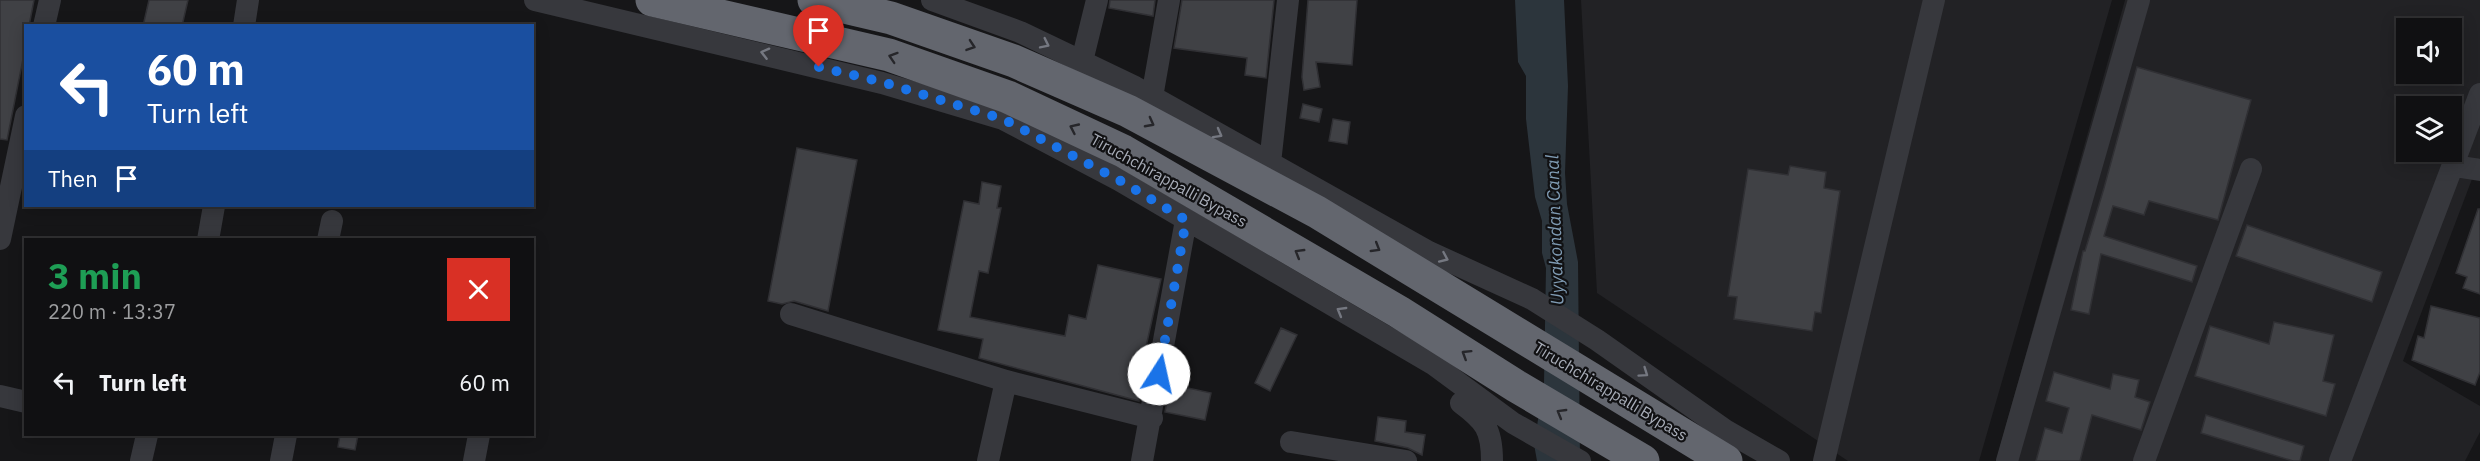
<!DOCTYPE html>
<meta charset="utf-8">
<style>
body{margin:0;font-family:"IBM Plex Sans",sans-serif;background:#19191b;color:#f1f3f6;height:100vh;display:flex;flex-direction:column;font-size:22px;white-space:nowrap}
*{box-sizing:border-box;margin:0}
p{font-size:20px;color:#9c9d9f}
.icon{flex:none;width:33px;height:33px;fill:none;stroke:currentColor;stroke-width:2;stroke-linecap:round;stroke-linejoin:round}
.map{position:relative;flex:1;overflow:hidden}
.drawer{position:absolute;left:24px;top:238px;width:510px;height:198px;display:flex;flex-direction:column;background:#101012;border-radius:0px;box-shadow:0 3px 15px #0003,0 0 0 2px #303032}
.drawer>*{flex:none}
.guide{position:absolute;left:24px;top:24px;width:510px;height:183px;border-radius:0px;box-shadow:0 3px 15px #0003,0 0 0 2px #303032;background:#1a4fa0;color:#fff;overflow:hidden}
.buttons{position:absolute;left:2396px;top:18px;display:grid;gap:12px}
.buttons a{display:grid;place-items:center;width:66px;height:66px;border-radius:0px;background:#101012;box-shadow:0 3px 15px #0003,0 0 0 2px #303032;font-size:30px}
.pin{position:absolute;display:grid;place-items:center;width:51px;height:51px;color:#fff;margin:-62px -26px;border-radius:50% 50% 50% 0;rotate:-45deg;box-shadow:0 0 6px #0007}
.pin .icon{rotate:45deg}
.me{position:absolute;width:66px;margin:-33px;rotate:10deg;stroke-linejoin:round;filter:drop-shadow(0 0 4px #0008)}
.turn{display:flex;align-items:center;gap:21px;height:126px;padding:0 24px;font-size:27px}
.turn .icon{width:78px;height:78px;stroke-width:2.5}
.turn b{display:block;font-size:42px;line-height:51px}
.then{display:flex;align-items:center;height:57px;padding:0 24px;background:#0003;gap:12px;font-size:22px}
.round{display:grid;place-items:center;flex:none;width:63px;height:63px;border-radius:0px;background:#19191b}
.headline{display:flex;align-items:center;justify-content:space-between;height:102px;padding:0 24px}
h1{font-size:36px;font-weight:700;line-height:45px;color:#1e9e55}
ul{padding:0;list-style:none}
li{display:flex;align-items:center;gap:18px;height:84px;padding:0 24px}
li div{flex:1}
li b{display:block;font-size:22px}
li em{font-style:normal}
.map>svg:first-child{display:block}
</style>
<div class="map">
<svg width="2480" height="461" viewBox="0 0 2480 461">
<rect width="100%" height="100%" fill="#161618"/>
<path fill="#222225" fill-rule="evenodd" d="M1581,0H2112L1979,461H1848L1597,293Z
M2125,0H2480V158L2403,361L2480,406V432L2465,461H1996ZM2406,28H2451V74H2406ZM2406,106H2451V152H2406Z"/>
<path fill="#2c353c" d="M1515,0H1564L1568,86L1565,173L1567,204L1578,262L1580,461H1537L1534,444L1544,383L1546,268L1542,253V221L1535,197L1526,119V76L1518,62Z"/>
<path fill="#404145" stroke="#303034" stroke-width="1.5" d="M0,0H34L29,26H26V44L7,140L0,139Z
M149,0H188L182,26H143Z
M1110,0H1155L1153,16L1109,8Z
M1182,0H1274L1266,78L1245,75L1247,58L1174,48Z
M1308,0H1357L1352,65L1316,62L1320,87L1304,90L1302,77Z
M2137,67L2251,100L2218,220L2149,201L2144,215L2113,206L2104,236L2197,266L2192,282L2101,254L2089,314L2071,310L2083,251H2085L2104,188Z
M1303,104L1322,109L1319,122L1300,118Z
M1333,119L1350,122L1347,144L1329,141Z
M797,148L857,160L828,311L794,301L782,304L768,301Z
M1790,166L1826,172L1824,188L1840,191L1821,313L1815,312L1812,331L1734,319L1737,297L1728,296L1748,169L1788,175Z
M982,182L1001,186L997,208H1001L988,273L979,271L970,317L1065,336L1069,315L1086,319L1098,265L1161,279L1140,374L1144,375L1139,401L979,358L983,339L938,330L964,201L979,204Z
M2478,209H2480V294L2463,288L2467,277L2456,273Z
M2247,225L2382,272L2372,302L2236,256Z
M2431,306L2480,318V372L2475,385L2412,360L2418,336L2424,338Z
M2274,322L2334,335L2323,381L2335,384L2326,416L2195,376L2210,326L2269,344Z
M1281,328L1297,335L1270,391L1255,383Z
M2054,372L2110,389L2113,374L2139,380L2135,397L2150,402L2141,430L2092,415L2080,461H2036L2045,428L2062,433L2069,408L2046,401Z
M1171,380L1174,381V385L1211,393L1205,420L1165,412Z
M2206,415L2304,446L2300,461H2293L2201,433Z
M1378,417L1406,421L1405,432L1425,435L1422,455L1408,448L1375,441Z
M340,435H358L355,450L338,447Z"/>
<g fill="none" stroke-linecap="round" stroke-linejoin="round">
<path stroke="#37383d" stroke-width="22" d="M535,0L882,83L1003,119L1119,180L1433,364L1513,423L1580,461
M932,0L1020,32L1135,87L1429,252L1532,299L1597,340L1725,430L1779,461
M44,26L50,0
M244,26L248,0
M1082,61L1097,0
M1152,97L1169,0
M1270,163L1288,0
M2454,166L2480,170
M0,239L26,116
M208,240L214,206
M328,240L332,221
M791,314L1006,381L1152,418
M0,396L26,402
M1461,403C1485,421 1492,429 1492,461
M1291,442L1406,461
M141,461L147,435
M281,461L286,435
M474,461L479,435
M988,461L1006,381
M1142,461L1186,220
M1824,461L1934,0
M2007,461L2139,0
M2144,461L2251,169
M2340,461L2480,94"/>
<path stroke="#63666e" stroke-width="33" d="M652,0L889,55L1008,97L1123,151L1399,312L1516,386L1643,461
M814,0L891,18L1014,61L1128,111L1317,212L1726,461"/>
</g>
<defs><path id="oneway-chevron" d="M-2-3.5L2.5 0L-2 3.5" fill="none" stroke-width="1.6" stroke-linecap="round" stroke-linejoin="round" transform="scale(1.5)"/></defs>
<g stroke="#757881">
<use href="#oneway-chevron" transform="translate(1045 44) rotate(26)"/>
<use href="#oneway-chevron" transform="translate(765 53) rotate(-166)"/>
<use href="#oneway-chevron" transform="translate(1218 134) rotate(29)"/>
<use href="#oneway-chevron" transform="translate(1444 258) rotate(24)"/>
<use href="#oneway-chevron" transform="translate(1341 311) rotate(-150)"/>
<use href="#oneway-chevron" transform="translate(1644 373) rotate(35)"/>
</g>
<g stroke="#26262a">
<use href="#oneway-chevron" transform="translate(971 46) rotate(19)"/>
<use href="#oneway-chevron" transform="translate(893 57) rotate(-162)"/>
<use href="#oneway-chevron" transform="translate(1150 123) rotate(28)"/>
<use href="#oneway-chevron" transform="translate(1074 128) rotate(-155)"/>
<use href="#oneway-chevron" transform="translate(1376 248) rotate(31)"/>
<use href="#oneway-chevron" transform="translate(1299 253) rotate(-149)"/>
<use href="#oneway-chevron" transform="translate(1466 354) rotate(-148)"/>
<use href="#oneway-chevron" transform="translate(1561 413) rotate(-150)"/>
</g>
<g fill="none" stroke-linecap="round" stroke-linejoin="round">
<path stroke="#1a73e8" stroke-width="10" stroke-dasharray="0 18" d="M819,67L882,82L1003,119L1119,180L1186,220L1159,374"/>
</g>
<g text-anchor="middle" stroke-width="4.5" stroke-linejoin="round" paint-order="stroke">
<g font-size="16" fill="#a8adb8" stroke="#111113">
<text transform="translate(1169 180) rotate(29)" y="6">Tiruchchirappalli Bypass</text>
<text transform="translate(1611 391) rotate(31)" y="6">Tiruchchirappalli Bypass</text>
</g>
<g font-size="18" font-style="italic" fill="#7f9bb3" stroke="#111113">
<text transform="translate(1555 230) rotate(-92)" y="6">Uyyakondan Canal</text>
</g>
</g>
</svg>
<div class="buttons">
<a><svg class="icon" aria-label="sound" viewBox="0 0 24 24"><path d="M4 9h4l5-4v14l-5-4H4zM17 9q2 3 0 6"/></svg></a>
<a><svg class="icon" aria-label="layers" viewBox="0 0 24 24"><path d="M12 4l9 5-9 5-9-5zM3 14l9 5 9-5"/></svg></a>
</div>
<div class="pin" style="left:819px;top:67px;background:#d93025"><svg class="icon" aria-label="arrive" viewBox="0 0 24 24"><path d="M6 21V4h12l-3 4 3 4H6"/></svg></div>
<svg class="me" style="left:1159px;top:374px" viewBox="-20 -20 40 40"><circle r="19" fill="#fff"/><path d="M0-13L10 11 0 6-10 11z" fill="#1a73e8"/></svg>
<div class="guide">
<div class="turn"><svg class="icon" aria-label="left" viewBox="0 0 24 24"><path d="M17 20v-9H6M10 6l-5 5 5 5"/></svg><div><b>60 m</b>Turn left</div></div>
<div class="then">Then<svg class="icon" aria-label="arrive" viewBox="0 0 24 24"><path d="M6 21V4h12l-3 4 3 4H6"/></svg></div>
</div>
<section class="drawer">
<div class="headline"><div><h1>3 min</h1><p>220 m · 13:37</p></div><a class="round" style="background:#d93025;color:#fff"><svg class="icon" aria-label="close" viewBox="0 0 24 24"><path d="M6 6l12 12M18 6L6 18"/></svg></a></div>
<ul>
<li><svg class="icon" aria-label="left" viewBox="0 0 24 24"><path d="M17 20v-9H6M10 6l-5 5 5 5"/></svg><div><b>Turn left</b></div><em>60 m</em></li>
</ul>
</section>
</div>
